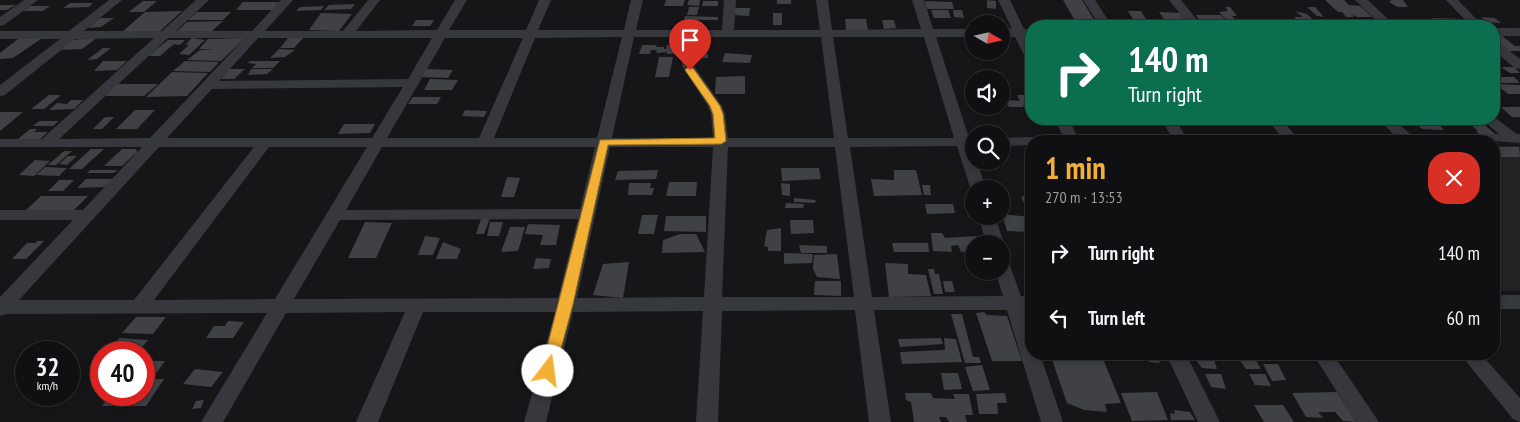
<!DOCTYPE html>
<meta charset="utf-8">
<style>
body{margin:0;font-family:"PT Sans Narrow",sans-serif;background:#19191b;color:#f1f3f6;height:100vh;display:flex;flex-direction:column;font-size:19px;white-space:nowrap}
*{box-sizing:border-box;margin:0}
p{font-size:16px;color:#9c9d9f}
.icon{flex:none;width:28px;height:28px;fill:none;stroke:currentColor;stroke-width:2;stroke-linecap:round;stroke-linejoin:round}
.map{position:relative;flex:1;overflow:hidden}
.sheet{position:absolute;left:1025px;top:135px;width:475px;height:225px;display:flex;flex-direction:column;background:#101012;border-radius:20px;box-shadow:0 2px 8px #0003,0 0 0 1px #303032}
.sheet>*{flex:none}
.top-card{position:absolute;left:1025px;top:20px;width:475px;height:105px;border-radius:20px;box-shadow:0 2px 8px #0003,0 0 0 1px #303032;background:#0b6e4f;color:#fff;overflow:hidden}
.needle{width:32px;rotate:99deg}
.controls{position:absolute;left:965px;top:15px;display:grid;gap:10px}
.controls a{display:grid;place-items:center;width:45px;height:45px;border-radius:50%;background:#101012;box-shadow:0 2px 8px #0003,0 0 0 1px #303032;font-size:25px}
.speed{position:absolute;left:15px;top:341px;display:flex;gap:10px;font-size:25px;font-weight:700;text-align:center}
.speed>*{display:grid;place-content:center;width:65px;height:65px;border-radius:50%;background:#101012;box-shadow:0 2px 8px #0003,0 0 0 1px #303032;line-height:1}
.speed small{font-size:12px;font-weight:400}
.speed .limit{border:8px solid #d22;background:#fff;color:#111}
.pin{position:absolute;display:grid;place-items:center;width:42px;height:42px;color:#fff;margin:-51px -21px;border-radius:50% 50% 50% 0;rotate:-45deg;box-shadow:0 0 5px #0007}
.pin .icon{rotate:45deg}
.me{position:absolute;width:55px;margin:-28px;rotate:15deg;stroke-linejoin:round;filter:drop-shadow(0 0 4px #0008)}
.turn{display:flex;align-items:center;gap:18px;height:105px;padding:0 20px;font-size:22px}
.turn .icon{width:65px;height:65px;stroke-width:2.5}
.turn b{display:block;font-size:35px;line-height:42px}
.round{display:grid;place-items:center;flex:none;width:52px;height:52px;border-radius:20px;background:#19191b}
.summary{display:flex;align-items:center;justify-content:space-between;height:85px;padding:0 20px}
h1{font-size:30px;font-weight:700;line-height:38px;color:#f2b134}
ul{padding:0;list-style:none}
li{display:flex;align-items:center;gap:15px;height:65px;padding:0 20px}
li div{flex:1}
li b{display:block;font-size:19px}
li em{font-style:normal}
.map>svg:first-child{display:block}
</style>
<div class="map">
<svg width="1520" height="422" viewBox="0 0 1520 422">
<rect width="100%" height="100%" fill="#161618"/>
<path fill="#222225" d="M1494,146H1520V291H1494Z"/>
<path fill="#404145" d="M666,0H685L683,6H664Z
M689,0H700L699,6L687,5Z
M777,0H791V4H777Z
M987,0L996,1V9L987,8Z
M1063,0H1082L1098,26H1078Z
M1325,0H1344L1349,5L1360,6L1372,17H1358L1351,15L1354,17H1346L1342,12H1338Z
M1390,0H1403L1408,7H1398L1392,4L1389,1H1392Z
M143,1H157L144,12H129Z
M703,1H718V6H702Z
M925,1L952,2L954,9H927Z
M243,2H279L272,10H236Z
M70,3H93L89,7L63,8Z
M355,4L351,9L324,10L329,5Z
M0,5H16L7,10H0Z
M30,6H50L43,11H23Z
M324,6L321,10L296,11L300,7Z
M689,7H699L697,15H687Z
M1225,7H1230L1237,16H1232L1239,23H1229L1219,12L1228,11Z
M1307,7H1315L1324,17L1317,16Z
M735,8H750L749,16L734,15Z
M931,10H948L951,18H934Z
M953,10H962L964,18L954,17Z
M182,11L160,31L122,32L145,12Z
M1128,11H1141L1150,26H1137Z
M1295,11L1307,14L1320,26H1304L1294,17H1303Z
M197,12H231L223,20H188Z
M1159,12L1180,13L1190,26H1169Z
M321,13L352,14L339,31L309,30Z
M773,13H782V25H773Z
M1196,15H1221L1225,20H1199Z
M685,16L715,17H718V20H693L691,25L683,24Z
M1481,17L1495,18L1501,23L1487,22Z
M100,18H114L101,27L88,28Z
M1432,18L1465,19L1474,26H1431L1425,21L1437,22Z
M845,19H866L868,30H846Z
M993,19H1003L1010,29L1001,30V24H996Z
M416,20H434L430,26H412Z
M882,20H894L896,28L884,29Z
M223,21L211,32H176L187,22Z
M1494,36H1502L1515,46H1520V51H1509L1494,39Z
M97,38L82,49L60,50L71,40Z
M192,38L205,40L189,55L179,54L189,45H185Z
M245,38L221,61L187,60L200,50H215L199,49L208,39Z
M288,38H303L294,48H280Z
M18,39H41L13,58L0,59V53Z
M168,40H185L180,45L174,44L160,56H148Z
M694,41H705L704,54H708V58H692Z
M642,45H657L656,47H664V49H666L667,45H682L680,54H667V52L656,53L657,50H651L650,54H639Z
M103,48H111L97,59L87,60Z
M279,49L295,50L285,57L270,58Z
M725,53L752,55L750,63L722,62Z
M659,57H673L669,77H655Z
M103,61H127L117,70L94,71Z
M185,61L219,62L210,72L173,71Z
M251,61H280L273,68H252L256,64L247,63Z
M1501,67H1514L1520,73H1510Z
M229,69H245L234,79H221Z
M251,69H273L267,74L248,75Z
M425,69L453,70L448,78L420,77Z
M1494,71L1501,77H1514L1520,83H1498L1494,79Z
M172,72L208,73L187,96L146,97Z
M745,76V94H715L716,77Z
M430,79L458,80L452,90H424Z
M117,84H158L144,96H105Z
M1495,84L1520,85V94H1508Z
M49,95H61L44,109H31Z
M1017,95H1031V109L1029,105H1023L1024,107H1009L1002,97H1006L1008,100L1020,101Z
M413,97H441L437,104H408Z
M71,100H83L74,109L49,110L57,103L67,104Z
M1501,107H1520V117H1512Z
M135,110H155L137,129H116Z
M465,110L487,111L484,117L462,116Z
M0,112H23L0,131Z
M105,117H114L102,129H93Z
M1412,119L1435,120L1444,130L1422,129Z
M1465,119H1478L1496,135H1480L1476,131H1478Z
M39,121H59L53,126H33Z
M344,124H375L370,133L338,134Z
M30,129H37L34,132H48L39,140H17Z
M1494,147H1519L1520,157H1494Z
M91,149H104L82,169H69Z
M122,149H136L137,152L122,166H104Z
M64,151H72L56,165H48Z
M68,156H77L67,165L59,164Z
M35,160L50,161L34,176L19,175Z
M45,167L67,168L59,176L36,175Z
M781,168H819L821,179L782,181Z
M90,170H118L114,173H87Z
M658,170L656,179L615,180L618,171Z
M894,170H916L922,195L874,196L871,179L894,180Z
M507,177L520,178L514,197H501Z
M86,179H113L104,187L77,188Z
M59,180H74L63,191H48Z
M669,182H697L696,196H666Z
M629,183H651L650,188H654L652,195H628Z
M781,183L790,184V196L782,195Z
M922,185H930L931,195H924Z
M41,196H88L74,210H26Z
M1021,196L1031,197V209H1026Z
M794,198L816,200L815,203L794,202Z
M786,203L804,204L803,208H785Z
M925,204H953L955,213L927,214Z
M1002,214L1031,217V232L1007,231Z
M642,215H658L654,234H638Z
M666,216H706V232L664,231Z
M490,218L484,234H476L481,219Z
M790,220H813L814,233L791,234Z
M365,222L392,223L376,258H348Z
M490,222H503L499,236H487Z
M528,224L560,225L556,245H540L543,235L525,234Z
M510,227H525L518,251L501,252Z
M781,228V251H768V247L764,246L767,230Z
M931,233H942L945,238L976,236L978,244H974V247H966L968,251L961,252L958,245L951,246L952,252L933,251Z
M680,234H696L705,252L662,253L663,240Z
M425,236L440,238L433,255H418Z
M37,241H44L26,259H12L27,243H36Z
M443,242L461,249L457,259H436Z
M892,243H928L929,252H894Z
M799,245L827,246V253H801Z
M784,253L813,254L812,263L784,264Z
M837,254L840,279L817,277L813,269L814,255Z
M536,258L551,259L549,268L533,269Z
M629,262L623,298L593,295L603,264Z
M885,263L908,264V274L926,275L931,296L889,297Z
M928,269H934L935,274H939L943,294H934Z
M815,281H841V296L814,295Z
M943,281H952L955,292H945Z
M984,312L987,315L1007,316L1022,361H992L976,313Z
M951,314H962L973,357H979L981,363H965Z
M136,317H166L153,334L122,333Z
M228,321L244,322L233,338H206L214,326H225Z
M119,338L148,340L138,352H107Z
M941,338L943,344L900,347L898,339Z
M944,338L956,339L962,362L902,364L900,352L945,350Z
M1050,354H1101L1121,403L1105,404L1107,412L1084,410L1067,403Z
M1110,354H1124L1126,359L1114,361Z
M1261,354H1293L1296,359L1264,358Z
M1351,354H1395L1400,361H1356Z
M1147,356H1157L1160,363L1149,362Z
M1193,356H1213L1217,369L1202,368Z
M1237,356L1254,357L1261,369H1246Z
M144,361H165L152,379H164L146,406H102L110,395H144Z
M1263,364H1278L1286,380L1272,381Z
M982,365L990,390L973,391L965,367Z
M195,369L223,372L211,387L183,384Z
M941,373H958L962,389L944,390Z
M1205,374H1221L1226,389L1211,387Z
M1249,374H1265L1271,386L1255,385Z
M1157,392L1168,420L1132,421L1121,393Z
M1337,392L1356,422L1343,421L1335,412H1318L1323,418L1306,417L1292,393Z
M905,393H931L933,398L955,399L953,394H969L973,415H965L967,422H949L946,417H939L941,422H914L911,402L906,400Z
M1005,393L1007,403H997L998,414H979L976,394Z
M204,400L201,408L192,409L196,401Z
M1254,405H1283L1294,422H1264Z
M1174,410L1190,412L1195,420H1171L1170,413L1175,414Z"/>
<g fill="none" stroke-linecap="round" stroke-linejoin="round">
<path fill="#37383d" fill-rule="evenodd" d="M24,0H38L4,25L0,26V17Z
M109,0H122L84,31H162L196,0H209L176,31H252L281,0H293L265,31H343L368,0H380L356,31L437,30L455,0H467L449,30H526L539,0H551L538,30H624L631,0H643L636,30H722L724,0H736L734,30H820L816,0H828L832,30L921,29L912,0H924L933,29H974V37H936L969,138H974V146H972L974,161H977L986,189H974L972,193L957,146L850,147L872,297L1003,296L995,271H1001V256L1007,258L1021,296H1031V310H1025L1031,327V354H1040L1063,422H1041L1007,310H874L891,422H869L855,310L722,311L718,422H696L703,311L573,312L546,422H524L555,312H423L378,422H356L405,312L286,313L223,422H201L267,313L7,314L0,316V297L73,220H0V210H83L142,147H0V139H42L154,38L75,39L5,95L0,96V85L60,39H0V31H69ZM622,37L597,138H494L535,38ZM634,37H683L682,66L708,106L711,114L713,138H612ZM695,37H821L834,138H728L725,114L722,106L694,66ZM833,37H924L954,138H848ZM168,38H245L150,138L59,139ZM258,38H432L408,79L219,81ZM445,38H523L479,138H387ZM403,87L372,138H167L212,89ZM159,147H254L134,300H19ZM269,147H367L275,299L154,300ZM382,147H595L580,209L346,210ZM610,147H713L704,297L577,298ZM728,147H835L854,297H722ZM578,219L558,298L294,299L340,220Z
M998,0H1010L1024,29L1031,30V36L1028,37L1031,44V61L1025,57L1015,37H1001V29H1012Z
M1083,0H1095L1112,26H1100Z
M1169,0H1181L1202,26H1190Z
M1355,0H1368L1395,26H1382Z
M1446,0H1458L1483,26H1471Z
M1494,28H1520V36H1494Z
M1494,41L1498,42L1520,59V69L1515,68L1494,51Z
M1494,117L1517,134H1520V143L1494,141H1172L1173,139L1161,119H1175L1186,137L1281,136L1267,119H1281L1296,136L1394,135L1379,119H1394L1411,135L1499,134L1481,119H1494Z
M1055,119H1069L1079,141H1065Z
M1031,137L1036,138L1038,141H1031V145L1001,146V138Z
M979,216H995L1004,244L1001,248V244H986Z
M1494,295H1520V309H1494Z
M1166,354H1186L1220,422H1198Z
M1313,354H1333L1379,422H1356Z
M1460,354H1481L1520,398V422L1513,419Z"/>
</g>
<path fill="#f2b134" stroke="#9d7322" d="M687,68H693L720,106L723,114L726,141L721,144L608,145L573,304L555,371L553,375L548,377L543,375L541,371L600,140L715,138L713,114L710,106L685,70Z"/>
</svg>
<div class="controls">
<a><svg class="needle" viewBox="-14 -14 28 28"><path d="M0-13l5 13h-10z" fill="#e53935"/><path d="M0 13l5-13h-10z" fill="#9c9d9f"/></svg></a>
<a><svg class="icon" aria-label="sound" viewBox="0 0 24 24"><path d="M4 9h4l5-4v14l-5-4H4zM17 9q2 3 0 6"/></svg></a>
<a><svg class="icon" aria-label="search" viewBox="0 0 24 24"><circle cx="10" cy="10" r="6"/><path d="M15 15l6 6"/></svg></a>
<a>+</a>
<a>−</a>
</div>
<div class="speed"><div>32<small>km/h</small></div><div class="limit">40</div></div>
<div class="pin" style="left:690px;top:70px;background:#d93025"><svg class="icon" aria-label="arrive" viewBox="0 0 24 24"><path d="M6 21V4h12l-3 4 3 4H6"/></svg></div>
<svg class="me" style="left:548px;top:371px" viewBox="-20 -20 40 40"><circle r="19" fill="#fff"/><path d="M0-13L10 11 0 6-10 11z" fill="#f2b134"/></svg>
<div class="top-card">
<div class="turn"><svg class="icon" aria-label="right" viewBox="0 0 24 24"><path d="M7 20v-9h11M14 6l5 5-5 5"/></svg><div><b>140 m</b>Turn right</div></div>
</div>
<section class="sheet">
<div class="summary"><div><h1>1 min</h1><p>270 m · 13:53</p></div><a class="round" style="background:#d93025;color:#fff"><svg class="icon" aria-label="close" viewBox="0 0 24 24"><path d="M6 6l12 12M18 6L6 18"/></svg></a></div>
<ul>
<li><svg class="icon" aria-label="right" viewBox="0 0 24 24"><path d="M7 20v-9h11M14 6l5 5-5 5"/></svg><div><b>Turn right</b></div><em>140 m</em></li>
<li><svg class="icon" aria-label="left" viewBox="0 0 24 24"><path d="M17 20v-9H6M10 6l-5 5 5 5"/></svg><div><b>Turn left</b></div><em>60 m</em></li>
</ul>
</section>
</div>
